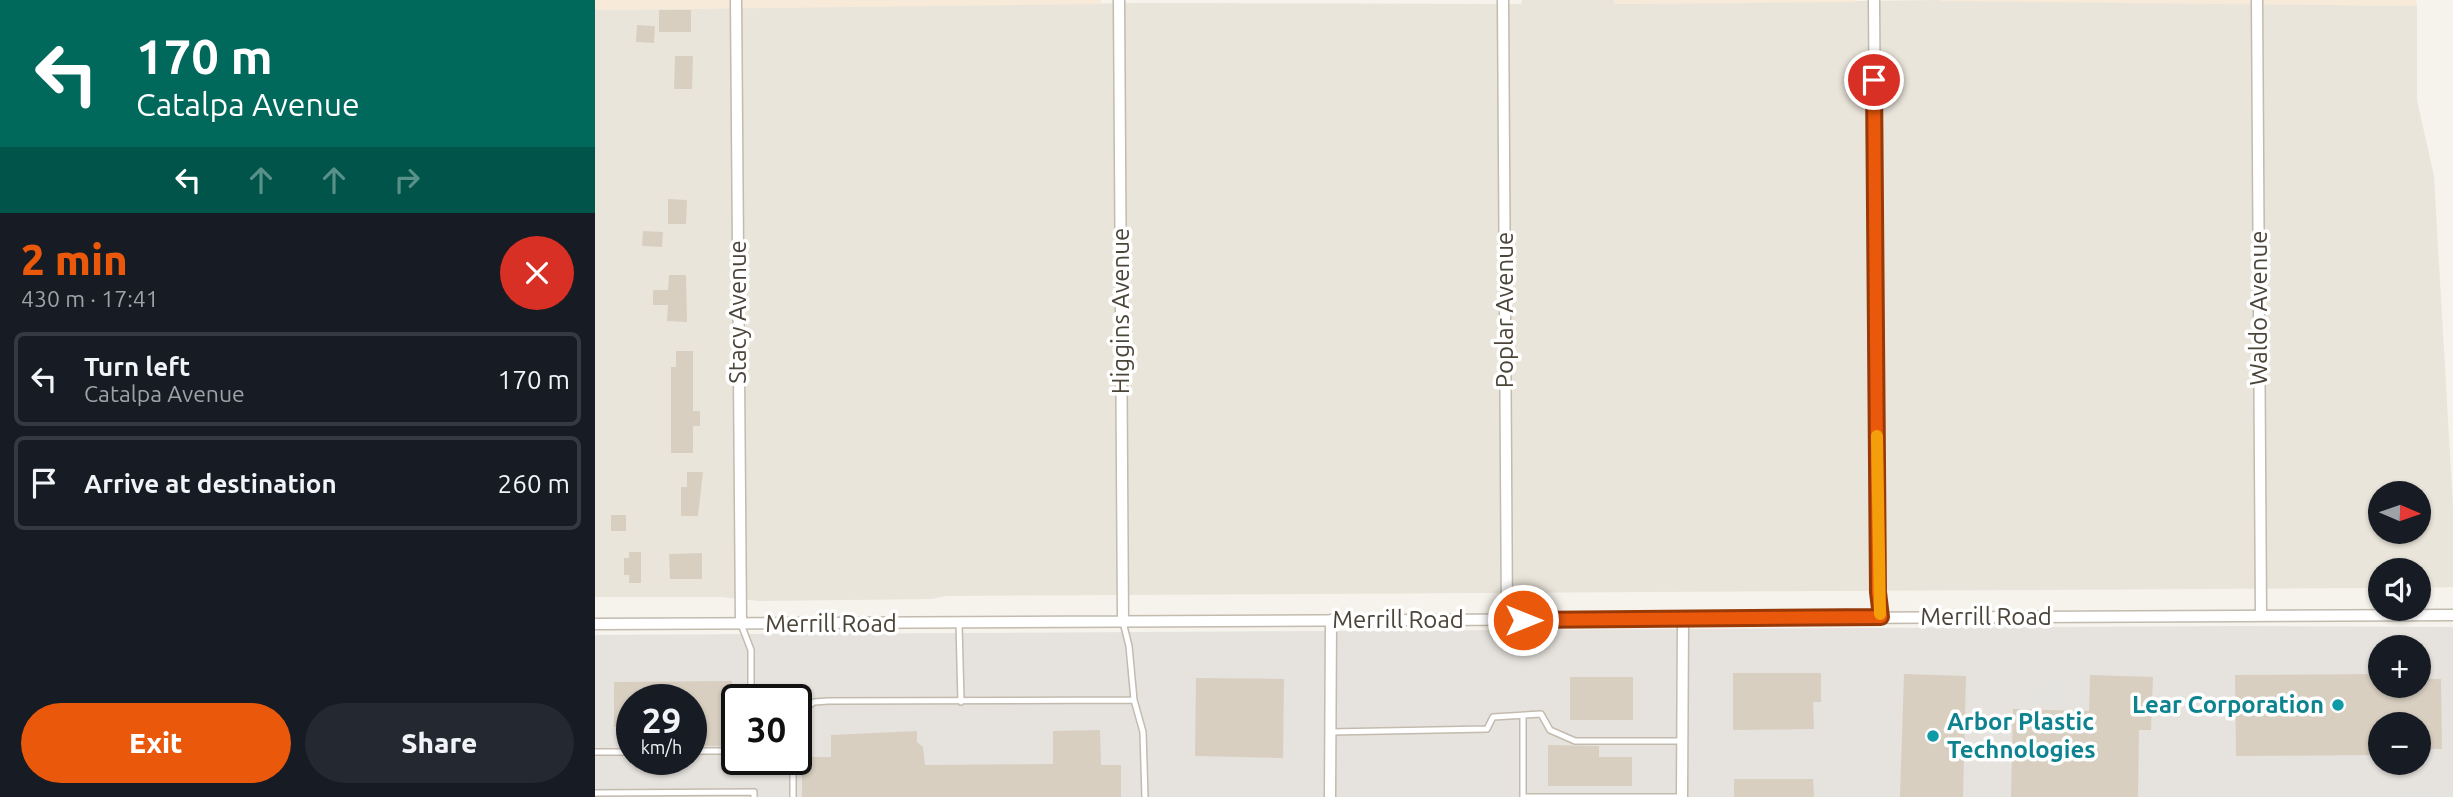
<!DOCTYPE html>
<meta charset="utf-8">
<style>
body{margin:0;font-family:Ubuntu,sans-serif;background:#242831;color:#f1f3f6;height:100vh;display:flex;flex-direction:column;font-size:26px;white-space:nowrap}
*{box-sizing:border-box;margin:0}
p{font-size:23px;color:#9ea1a6}
.icon{flex:none;width:38px;height:38px;fill:none;stroke:currentColor;stroke-width:2;stroke-linecap:round;stroke-linejoin:round}
.map{position:relative;flex:1;overflow:hidden}
.drawer{display:flex;flex-direction:column;background:#171b24;width:595px}
.drawer>*{flex:none}
.top-card{background:#00695c;color:#fff;overflow:hidden}
.needle{width:46px;rotate:92deg}
.controls{position:absolute;left:1773px;top:481px;display:grid;gap:14px}
.controls a{display:grid;place-items:center;width:63px;height:63px;border-radius:50%;background:#171b24;box-shadow:0 2px 5px #0004;font-size:35px}
.speed{position:absolute;left:21px;top:684px;display:flex;gap:14px;font-size:35px;font-weight:700;text-align:center}
.speed>*{display:grid;place-content:center;width:91px;height:91px;border-radius:50%;background:#171b24;box-shadow:0 2px 5px #0004;line-height:1}
.speed small{font-size:18px;font-weight:400}
.speed .limit{border:4px solid #111;border-radius:10px;background:#fff;color:#111}
.pin{position:absolute;display:grid;place-items:center;width:60px;height:60px;color:#fff;margin:-30px;border:4px solid #fff;border-radius:50%;box-shadow:0 2px 7px #0007}
.me{position:absolute;width:77px;margin:-38px;rotate:90deg;stroke-linejoin:round;filter:drop-shadow(0 0 5px #0008)}
.turn{display:flex;align-items:center;gap:24px;height:147px;padding:0 21px;font-size:32px}
.turn .icon{width:91px;height:91px;stroke-width:2.5}
.turn b{display:block;font-size:49px;line-height:60px}
.lanes{display:flex;align-items:center;height:66px;padding:0 21px;background:#0003;justify-content:center;gap:35px;direction:ltr}
.lanes .off{opacity:.35}
.round{display:grid;place-items:center;flex:none;width:74px;height:74px;border-radius:37px;background:#242831}
.headline{display:flex;align-items:center;justify-content:space-between;height:119px;padding:0 21px}
h1{font-size:42px;font-weight:800;line-height:52px;color:#ea580c}
.action{display:flex;gap:14px;margin-top:auto;padding:14px 21px}
.action a{flex:1;height:80px;border-radius:42px;background:#ea580c;color:#fff;font-size:28px;font-weight:800;line-height:80px;text-align:center}
.action a+a{background:#242831;color:#f1f3f6}
ul{padding:0;list-style:none}
li{display:flex;align-items:center;gap:21px;height:94px;margin:0 14px 10px;padding:0 7px;border:4px solid #363941;border-radius:10px}
li div{flex:1}
li b{display:block;font-size:26px}
li em{font-style:normal}
main{display:flex;flex:1;min-height:0}
.map>svg:first-child{display:block}
</style>
<main>
<section class="drawer">
<div class="top-card">
<div class="turn"><svg class="icon" aria-label="left" viewBox="0 0 24 24"><path d="M17 20v-9H6M10 6l-5 5 5 5"/></svg><div><b>170 m</b>Catalpa Avenue</div></div>
<div class="lanes"><svg class="icon" aria-label="left" viewBox="0 0 24 24"><path d="M17 20v-9H6M10 6l-5 5 5 5"/></svg><svg class="icon off" aria-label="ahead" viewBox="0 0 24 24"><path d="M12 20V5M6 11l6-6 6 6"/></svg><svg class="icon off" aria-label="ahead" viewBox="0 0 24 24"><path d="M12 20V5M6 11l6-6 6 6"/></svg><svg class="icon off" aria-label="right" viewBox="0 0 24 24"><path d="M7 20v-9h11M14 6l5 5-5 5"/></svg></div>
</div>
<div class="headline"><div><h1>2 min</h1><p>430 m · 17:41</p></div><a class="round" style="background:#d93025;color:#fff"><svg class="icon" aria-label="close" viewBox="0 0 24 24"><path d="M6 6l12 12M18 6L6 18"/></svg></a></div>
<ul>
<li><svg class="icon" aria-label="left" viewBox="0 0 24 24"><path d="M17 20v-9H6M10 6l-5 5 5 5"/></svg><div><b>Turn left</b><p>Catalpa Avenue</p></div><em>170 m</em></li>
<li><svg class="icon" aria-label="arrive" viewBox="0 0 24 24"><path d="M6 21V4h12l-3 4 3 4H6"/></svg><div><b>Arrive at destination</b></div><em>260 m</em></li>
</ul>
<div class="action"><a>Exit</a><a>Share</a></div>
</section>
<div class="map">
<svg width="1858" height="797" viewBox="0 0 1858 797">
<rect width="100%" height="100%" fill="#f6f3ec"/>
<path fill="#eae5da" fill-rule="evenodd" d="M927,0H1019L1020,4L1346,0L1822,6V100L1839,176L1858,507V587L1824,588V570H1785V588L351,596L337,599L163,601L127,597H0V10L543,3L926,4ZM1785,494H1824V532H1785Z"/>
<path fill="#f7ead8" d="M0,0H506V4L0,10Z
M1019,0H1261V2L1019,4Z
M1346,0H1821L1822,6L1346,1Z"/>
<path fill="#e6e2dd" fill-rule="evenodd" d="M1643,626L1858,627V797H0V635ZM1785,648H1824V686H1785ZM37,700H96V760H37ZM142,700H201V760H142ZM1785,724H1824V763H1785Z"/>
<path fill="#e5e3e0" d="M1463,673H1479L1477,706L1440,705L1441,686L1454,687Z
M1801,792H1836V797H1801Z"/>
<path fill="#d8cfc1" d="M64,10H96V32H64Z
M42,25L60,26L59,43L41,42Z
M80,56H98L97,89H79Z
M73,199L92,200L91,224H73Z
M48,231L68,232L67,247L47,246Z
M74,275H91L92,322L72,321L73,305H58V290H73Z
M81,351H98V411H105V426H98V453H76V367H81Z
M92,472H108L103,516H86V487H92Z
M16,515H31V531H16Z
M34,552H46V583H34V575H29V558H34Z
M107,553V579H75L74,554Z
M1138,673H1226V702H1218L1219,729L1138,730Z
M1309,674L1371,676L1368,797H1305Z
M1785,674V686H1824V679H1846L1847,749H1824V724H1785V755L1641,756L1640,675Z
M1495,675L1558,677L1556,730H1544L1543,797H1416L1418,709L1494,711Z
M975,677H1038V720H975Z
M601,678L689,679L688,758L600,756Z
M137,681V746H96V700H37V727H19V682Z
M505,730L506,765H526V797H207V757H236V735L322,731V742L328,747L330,765L458,764V731Z
M953,745L1004,746V757H1037V786H953Z
M1139,779H1218L1219,797H1139Z"/>
<g fill="none" stroke-linecap="round" stroke-linejoin="round">
<g stroke="#c2bbae" stroke-width="8">
<path id="lane" d="M528,622L534,646L539,700L548,732L550,797
M364,623L366,702
M146,624L156,650V700
M201,715L219,702L233,701L539,700
M928,715V797
M735,732L892,729L898,717L946,714L955,730L980,741H1087
M96,751H142
M0,752H37
M198,760V797
M0,793L159,792V797
M928,797H1087"/>
</g>
<g stroke="#c2bbae" stroke-width="13">
<path id="street" d="M141,0L146,624
M524,0L528,622
M908,0L912,620
M1279,0L1283,588L1286,617
M1662,0L1666,615
M0,624L1858,615
M735,797L736,620
M1087,797L1088,619"/>
</g>
<use href="#lane" stroke="#fff" stroke-width="5"/>
<use href="#street" stroke="#fff" stroke-width="10"/>
</g>
<g fill="none" stroke-linecap="round" stroke-linejoin="round">
<g stroke="#983908" stroke-width="18">
<path id="route" d="M928,620L1286,617L1283,592L1279,80"/>
</g>
<use href="#route" stroke="#ea580c" stroke-width="12"/>
<path stroke="#f59e0b" stroke-width="12" d="M1282,436L1285,614"/>
</g>
<g fill="#0f9aa8" stroke="#fff" stroke-width="2.5">
<circle cx="1743" cy="705" r="7"/>
<circle cx="1338" cy="736" r="7"/>
</g>
<g text-anchor="middle" stroke-width="7" stroke-linejoin="round" paint-order="stroke">
<g font-size="24" fill="#4b4439" stroke="#fff">
<text transform="translate(1664 308) rotate(-90)" y="8">Waldo Avenue</text>
<text transform="translate(910 310) rotate(-90)" y="8">Poplar Avenue</text>
<text transform="translate(526 311) rotate(-90)" y="8">Higgins Avenue</text>
<text transform="translate(143 312) rotate(-90)" y="8">Stacy Avenue</text>
<text x="1391" y="625">Merrill Road</text>
<text x="803" y="628">Merrill Road</text>
<text x="236" y="632">Merrill Road</text>
</g>
<g font-size="24" font-weight="bold" fill="#0d838f" stroke="#fff" text-anchor="end">
<text x="1729" y="713">Lear Corporation</text>
<text x="1352" y="730" text-anchor="start">Arbor Plastic<tspan x="1352" dy="28">Technologies</tspan></text>
</g>
</g>
</svg>
<div class="controls">
<a><svg class="needle" viewBox="-14 -14 28 28"><path d="M0-13l5 13h-10z" fill="#e53935"/><path d="M0 13l5-13h-10z" fill="#9ea1a6"/></svg></a>
<a><svg class="icon" aria-label="sound" viewBox="0 0 24 24"><path d="M4 9h4l5-4v14l-5-4H4zM17 9q2 3 0 6"/></svg></a>
<a>+</a>
<a>−</a>
</div>
<div class="speed"><div>29<small>km/h</small></div><div class="limit">30</div></div>
<div class="pin" style="left:1279px;top:80px;background:#d93025"><svg class="icon" aria-label="arrive" viewBox="0 0 24 24"><path d="M6 21V4h12l-3 4 3 4H6"/></svg></div>
<svg class="me" style="left:928px;top:620px" viewBox="-20 -20 40 40"><circle r="17" fill="#ea580c" stroke="#fff" stroke-width="3"/><path d="M0-11L8 9 0 5-8 9z" fill="#fff"/></svg>
</div>
</main>
